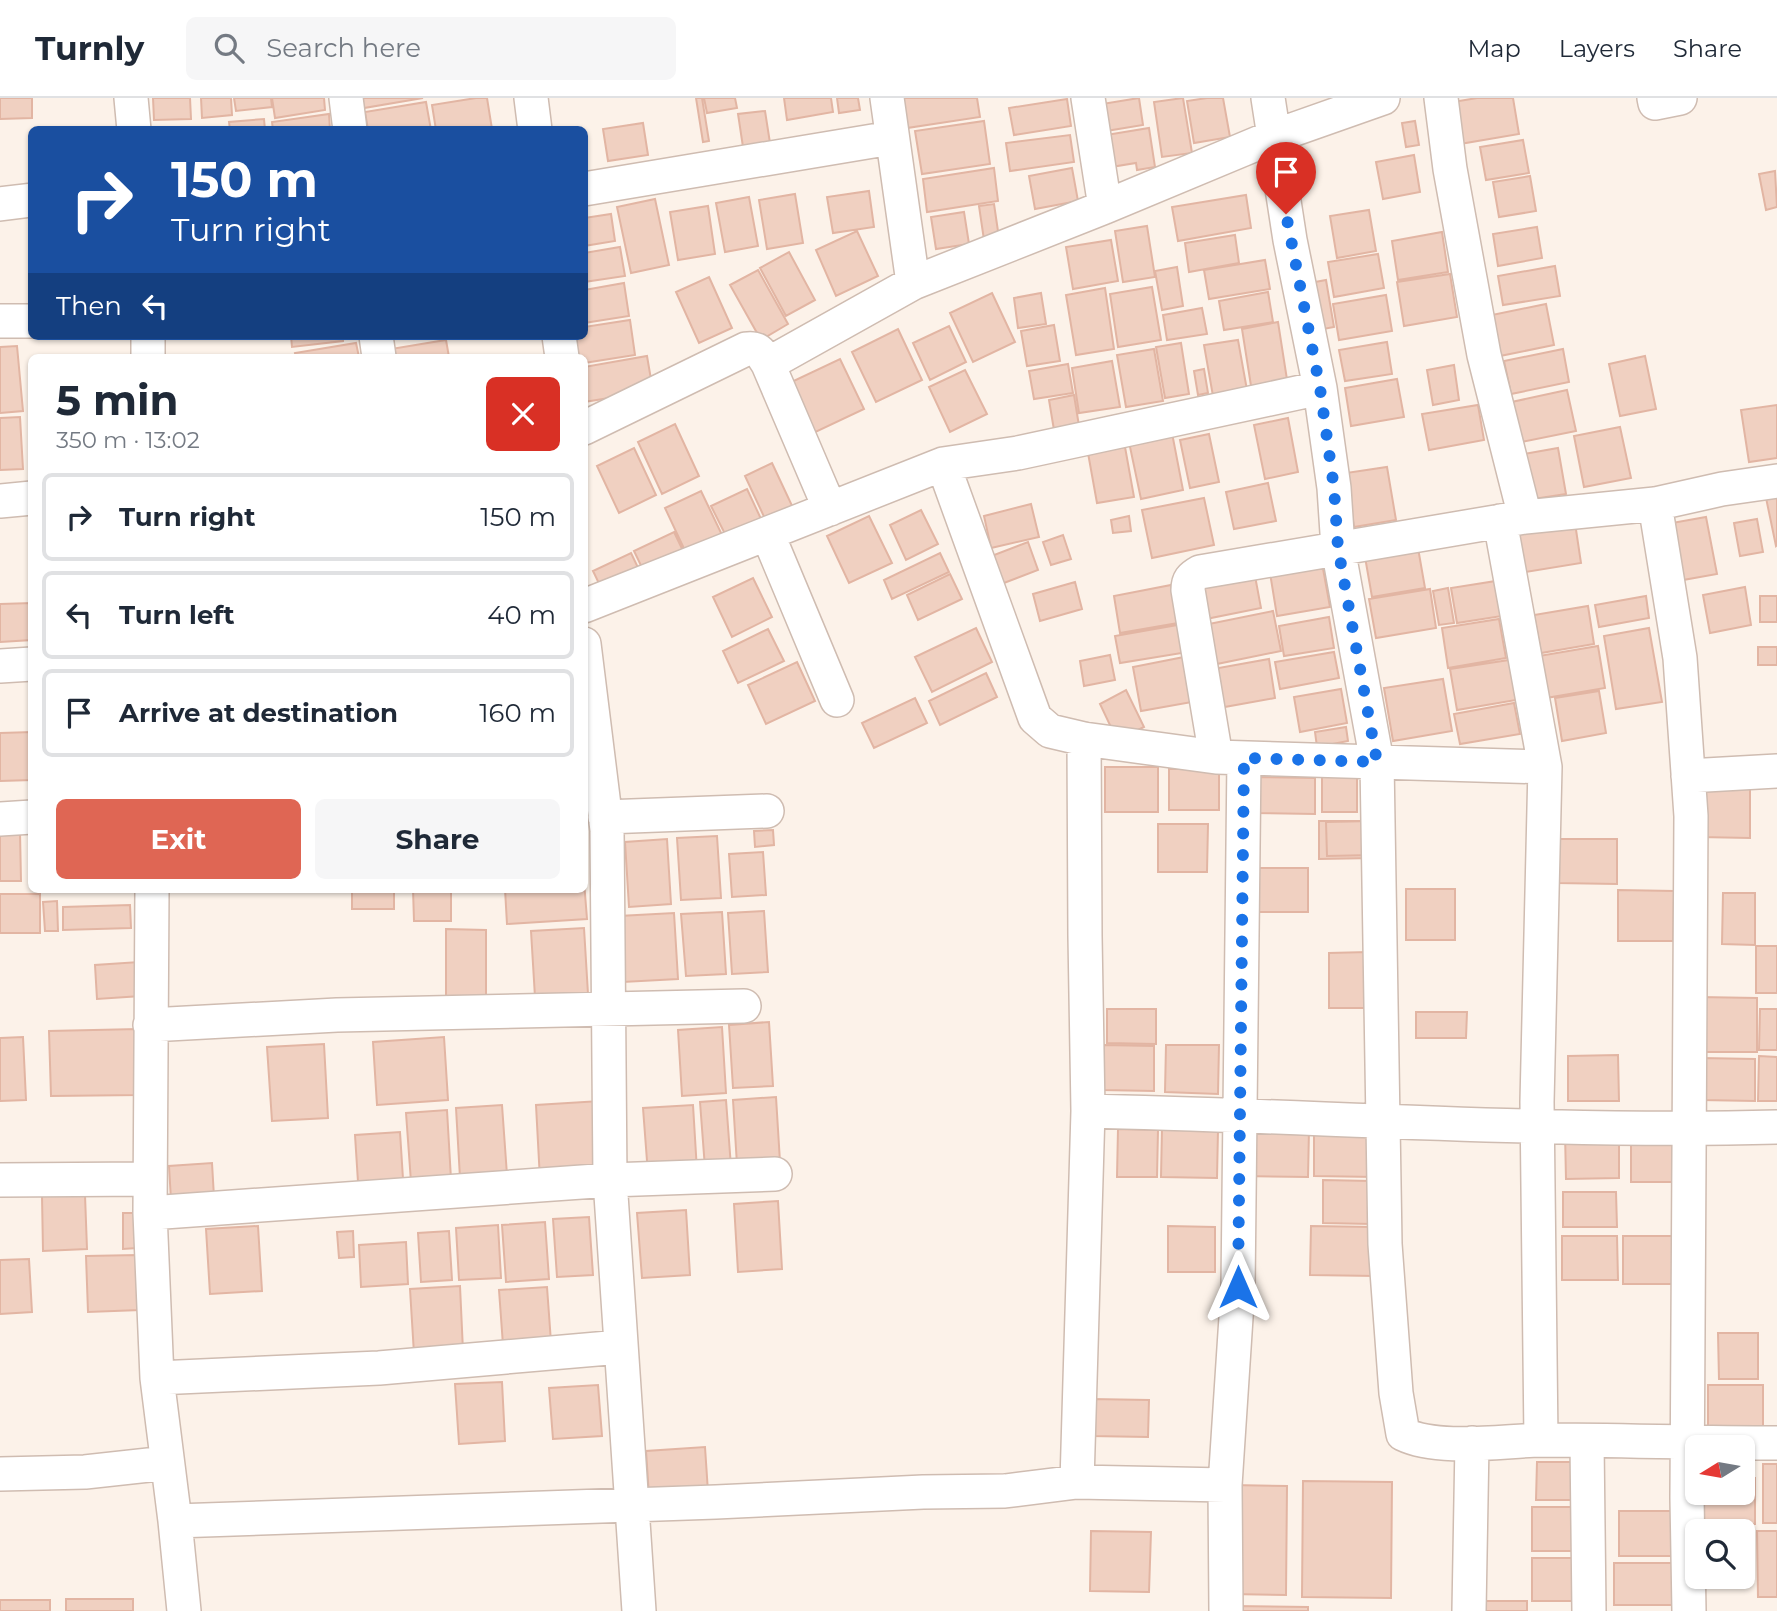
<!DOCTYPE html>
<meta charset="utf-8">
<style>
body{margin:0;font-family:Montserrat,sans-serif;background:#f6f6f7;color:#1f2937;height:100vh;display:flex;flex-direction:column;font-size:26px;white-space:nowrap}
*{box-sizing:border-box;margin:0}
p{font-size:23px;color:#747a83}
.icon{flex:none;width:38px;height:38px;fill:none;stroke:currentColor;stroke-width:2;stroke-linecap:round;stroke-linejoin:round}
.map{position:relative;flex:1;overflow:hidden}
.panel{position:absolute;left:28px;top:256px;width:560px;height:539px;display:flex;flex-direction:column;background:#fff;border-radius:10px;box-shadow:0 2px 5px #0004}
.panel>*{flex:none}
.top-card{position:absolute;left:28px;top:28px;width:560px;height:214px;border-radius:10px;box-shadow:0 2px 5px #0004;background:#1a4fa0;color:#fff;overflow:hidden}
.needle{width:46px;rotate:259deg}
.fabs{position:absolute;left:1685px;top:1337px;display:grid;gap:14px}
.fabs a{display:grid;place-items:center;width:70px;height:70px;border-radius:10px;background:#fff;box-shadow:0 2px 5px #0004;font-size:35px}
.pin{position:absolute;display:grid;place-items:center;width:60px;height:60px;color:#fff;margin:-72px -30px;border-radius:50% 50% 50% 0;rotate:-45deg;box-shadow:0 0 7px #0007}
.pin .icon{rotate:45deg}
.me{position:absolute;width:77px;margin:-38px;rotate:0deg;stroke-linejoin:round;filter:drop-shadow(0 0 5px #0008)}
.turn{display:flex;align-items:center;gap:24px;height:147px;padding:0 28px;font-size:32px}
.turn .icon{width:91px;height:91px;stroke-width:2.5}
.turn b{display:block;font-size:49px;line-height:60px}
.then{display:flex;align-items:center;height:66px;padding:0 28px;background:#0003;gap:14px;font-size:26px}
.round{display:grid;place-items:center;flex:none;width:74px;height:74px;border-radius:10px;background:#f6f6f7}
.overview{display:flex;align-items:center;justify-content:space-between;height:119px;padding:0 28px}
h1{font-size:42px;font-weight:700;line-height:52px}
.action{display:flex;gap:14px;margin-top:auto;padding:14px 28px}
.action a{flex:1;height:80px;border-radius:10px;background:#df6654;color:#fff;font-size:28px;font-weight:700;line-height:80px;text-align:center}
.action a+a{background:#f6f6f7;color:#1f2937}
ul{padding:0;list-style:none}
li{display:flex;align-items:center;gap:21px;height:88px;margin:0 14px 10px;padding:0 14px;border:4px solid #e0e1e3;border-radius:10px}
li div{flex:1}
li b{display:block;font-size:26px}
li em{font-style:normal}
header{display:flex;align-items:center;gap:42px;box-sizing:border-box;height:98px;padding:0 35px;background:#fff;border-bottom:2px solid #e0e1e3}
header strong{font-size:33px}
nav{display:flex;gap:38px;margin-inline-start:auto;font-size:24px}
.search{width:490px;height:63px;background:#f6f6f7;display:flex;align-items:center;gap:18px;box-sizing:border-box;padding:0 24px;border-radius:10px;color:#747a83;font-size:26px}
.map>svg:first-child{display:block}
</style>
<header>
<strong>Turnly</strong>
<div class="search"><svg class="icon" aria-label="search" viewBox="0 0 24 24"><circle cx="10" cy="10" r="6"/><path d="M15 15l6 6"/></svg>Search here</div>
<nav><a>Map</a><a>Layers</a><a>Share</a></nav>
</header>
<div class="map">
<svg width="1777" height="1513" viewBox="0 0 1777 1513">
<rect width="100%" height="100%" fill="#fcf2e9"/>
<path fill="#f0d0c1" stroke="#e2b5a3" stroke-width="2" d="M0,0H32V20L0,21Z
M153,0H190L191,21L154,22Z
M201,0H231L232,17L202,20Z
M234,0H271L272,9L236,13Z
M272,0H324L325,12L275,20Z
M362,0H423L364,10Z
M476,0H487L492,31L436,32L432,7Z
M696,0H702L709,43L703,44Z
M704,0H735L737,10L707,15Z
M784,0H831L833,14L787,22Z
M837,0H858L860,12L839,15Z
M903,0H977L980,19L907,30Z
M1139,0L1143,27L1100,34L1096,7Z
M1183,0L1192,55L1162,59L1154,4Z
M1207,0H1223L1230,39L1194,45L1187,3Z
M1477,0H1513L1519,36L1454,47L1447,5Z
M1067,1L1071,28L1014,37L1009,10Z
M426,4L431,32H368L365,14Z
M765,13L770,45L743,49L738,16Z
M329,16L330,32H273L272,24Z
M264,21L265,32H230L229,24Z
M984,23L990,66L922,76L915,33Z
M1415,23L1419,47L1406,49L1402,25Z
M643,25L648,57L608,63L603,31Z
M1149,30L1155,69L1137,72L1136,65L1105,70L1100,38Z
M1070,37L1074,64L1010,73L1006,45Z
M1523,42L1529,75L1486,82L1480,49Z
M1414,57L1420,94L1383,101L1376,64Z
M994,70L998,103L927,114L923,81Z
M1072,70L1078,103L1035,111L1029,78Z
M1775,73L1777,109L1766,112L1759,76Z
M1530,78L1536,113L1499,119L1493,84Z
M869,93L874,129L833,135L827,99Z
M795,96L803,145L767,151L759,102Z
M1246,97L1251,130L1178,143L1172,109Z
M749,99L758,148L725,154L716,105Z
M655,101L669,167L631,175L617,109Z
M994,106L999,140L984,142L979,108Z
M708,108L715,156L678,162L670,114Z
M1369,112L1376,153L1337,160L1330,118Z
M964,114L969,146L936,151L931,119Z
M611,116L615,143L584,148V120Z
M1147,128L1155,179L1123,184L1115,133Z
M1537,129L1542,160L1498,168L1493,136Z
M857,133L878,178L836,198L816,152Z
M1442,134L1448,174L1398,182L1392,143Z
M1235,137L1239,165L1189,174L1185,145Z
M1111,142L1118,183L1073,191L1066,149Z
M620,149L625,178L584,184V155Z
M789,154L815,202L786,218L760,170Z
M1378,156L1384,190L1334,199L1328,164Z
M1265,162L1270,191L1209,201L1204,172Z
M1555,168L1560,198L1503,207L1498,178Z
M1177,169L1183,208L1162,212L1155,173Z
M758,172L788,226L761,242L730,187Z
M1450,176L1457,219L1404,228L1397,184Z
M709,179L732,230L699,245L676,194Z
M1326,182L1334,229L1307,234L1299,187Z
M624,185L629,218L584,225V192Z
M1152,189L1161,242L1118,249L1110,196Z
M1105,190L1114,251L1076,257L1066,197Z
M1268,194L1273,224L1224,232L1219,203Z
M992,195L1015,244L973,264L950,215Z
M1041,195L1046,226L1018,230L1014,200Z
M1386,197L1392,233L1339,242L1333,206Z
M1546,206L1554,247L1500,258L1492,217Z
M1202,210L1207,236L1167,242L1163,217Z
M630,222L635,257L584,265V259H569L565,238H584V229Z
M1278,224L1288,288L1252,294L1242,231Z
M1054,227L1060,263L1027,268L1021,233Z
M949,228L966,264L930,282L913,245Z
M898,231L922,282L876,304L852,254Z
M291,238H343V243L292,249Z
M446,242L449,259H392L391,251Z
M1238,242L1247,292L1213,298L1204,247Z
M1387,244L1392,276L1345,283L1339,252Z
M356,245L359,259H296L295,255Z
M1181,245L1189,296L1165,300L1156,249Z
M17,248L23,313L0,315V249Z
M1154,251L1163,303L1126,309L1117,257Z
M1563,251L1569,284L1511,296L1504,263Z
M647,258L653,293L584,304V269Z
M1645,258L1656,311L1620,318L1609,266Z
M840,261L864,311L807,338L783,288Z
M1112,263L1120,309L1079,315L1072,270Z
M1068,266L1073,295L1034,301L1029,273Z
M1454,267L1459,302L1433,307L1427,272Z
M1204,271L1208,295L1198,297L1194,273Z
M965,272L987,316L950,334L929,289Z
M1397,281L1404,319L1351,328L1345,290Z
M1567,292L1576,333L1516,345L1507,305Z
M1074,297L1079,328L1054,332L1049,302Z
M1478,307L1484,342L1429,352L1422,316Z
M1777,307V360L1749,364L1741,312Z
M20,319L23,371L0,372V320Z
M1288,320L1298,374L1265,381L1254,327Z
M675,326L699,378L662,396L638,344Z
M1620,329L1631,380L1584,389L1574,338Z
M1172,335L1183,392L1141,401L1129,344Z
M1209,336L1219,384L1190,390L1180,342Z
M1125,349L1134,399L1097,405L1088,355Z
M634,350L656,397L619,415L597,368Z
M1558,350L1566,396L1527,402L1519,357Z
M772,365L794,412L767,425L745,378Z
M1387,369L1396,422L1354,429L1346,375Z
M1268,385L1276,423L1234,431L1226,394Z
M747,391L762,423L727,440L711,408Z
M701,393L723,439L687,457L665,410Z
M1777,393V447L1776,448L1765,395Z
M1204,400L1214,447L1152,460L1142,412Z
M1031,406L1039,439L991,450L984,418Z
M921,412L938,446L906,462L890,427Z
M869,418L892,465L849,485L827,438Z
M1129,418L1131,433L1113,435L1111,422Z
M1706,419L1717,476L1683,482L1672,425Z
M1757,421L1763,454L1740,458L1734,425Z
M1575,425L1581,465L1520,475L1513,435Z
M674,434L686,459L646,478L634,453Z
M1063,437L1071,461L1051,467L1043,444Z
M1028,444L1038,472L991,490L981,462Z
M1418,450L1425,490L1372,499L1365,459Z
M631,455L642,478L604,496L593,473Z
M940,455L949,474L892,501L884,482Z
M1322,465L1330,509L1277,518L1270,475Z
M950,476L962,501L918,522L907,497Z
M1255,478L1261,510L1206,521L1199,489Z
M753,480L772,519L732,539L713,499Z
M1496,483L1502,518L1457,525L1451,490Z
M1075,484L1082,511L1040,523L1033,496Z
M1171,487L1178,525L1120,535L1114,498Z
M1745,489L1751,527L1710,535L1703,497Z
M1448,490L1454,525L1439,527L1433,493Z
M1430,491L1436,530L1376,540L1369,501Z
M1646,498L1649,520L1599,529L1595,507Z
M1760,498H1777V524H1760Z
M32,505V542L0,544V506Z
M1588,508L1594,546L1541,555L1534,517Z
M1273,513L1281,553L1212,567L1204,527Z
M1329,519L1334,550L1284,558L1279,528Z
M1499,521L1506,560L1448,570L1442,530Z
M1183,526L1188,554L1120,565L1115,538Z
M976,530L992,564L932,594L915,559Z
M1649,530L1662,604L1616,611L1604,538Z
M768,531L784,563L738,585L723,553Z
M1598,548L1605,590L1546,600L1539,558Z
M1758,549H1777V567H1758Z
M1334,554L1339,580L1280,591L1275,564Z
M1110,557L1115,582L1084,588L1080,563Z
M1184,559L1192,604L1141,613L1133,569Z
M1269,561L1275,600L1219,610L1213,571Z
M1509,562L1516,602L1457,612L1450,571Z
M797,564L815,603L766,626L748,587Z
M986,575L997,599L940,627L929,603Z
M1443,581L1452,633L1393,643L1384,590Z
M1341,591L1347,625L1300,634L1294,599Z
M1126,592L1144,629L1117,642L1100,606Z
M1599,593L1606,635L1562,643L1555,600Z
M915,600L927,625L874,650L862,625Z
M1514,605L1520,636L1460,646L1454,616Z
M1346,629L1348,643L1317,649L1315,634Z
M32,634V682L0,683V635Z
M1322,668H1357V714H1322Z
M1105,669H1158V714H1105Z
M1169,671H1219V712H1169Z
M1252,679L1315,680V716L1251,715Z
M1699,685H1750V740L1699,739Z
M1319,723H1374V760L1319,761Z
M1372,723L1373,757L1327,758L1326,724Z
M1158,726H1208L1207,774H1158Z
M773,732L774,747L755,749L754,733Z
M0,734H20L21,783H0Z
M717,738L721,800L681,802L677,740Z
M667,741L671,806L629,809L625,744Z
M1558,741H1617V786L1557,785Z
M763,754L766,797L732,799L729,756Z
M1252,770H1308V814H1253Z
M584,783L587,821L507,826L505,791H584Z
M352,791H394V811H352Z
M413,791H451V823H414Z
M1406,791H1455V842H1406Z
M1618,792L1674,793L1673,843H1618Z
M1723,795H1755V847L1722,846Z
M0,796H40V835H0Z
M57,803L58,833H45L43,804Z
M130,807L131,830L63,832V809Z
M764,813L768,874L732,876L728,815Z
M722,814L726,876L686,878L681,816Z
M674,815L678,881L623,884L619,818Z
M584,830L588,896L535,899L531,833Z
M446,831L486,832V900H446Z
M1756,848H1777V895H1756Z
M1368,854V910H1329V855Z
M139,864L141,898L97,901L95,867Z
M1699,899L1757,900V954H1699Z
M1107,911H1156V946L1107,945Z
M1760,911H1777V952H1759Z
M1416,914H1467L1466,940H1416Z
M769,924L773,988L733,990L729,927Z
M722,929L726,995L682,998L678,932Z
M138,931L140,997L51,998L49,933Z
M23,939L26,1002L0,1003V940Z
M444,939L448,1002L377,1007L373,944Z
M324,946L328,1020L272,1023L267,949Z
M1103,947L1154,948V993L1102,992Z
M1166,947H1219L1218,996L1165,994Z
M1618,957L1619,1003H1568V958Z
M1759,958L1777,959V1003H1758Z
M1701,960L1755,961V1003L1701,1002Z
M776,999L780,1064L737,1067L733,1002Z
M726,1002L731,1069L705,1070L700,1004Z
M600,1003L605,1078L540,1082L536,1007Z
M502,1007L507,1077L460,1080L456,1010Z
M693,1007L697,1073L648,1076L643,1010Z
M447,1012L451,1081L411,1084L406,1015Z
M1118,1031L1158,1032L1157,1079H1117Z
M1162,1031L1218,1032L1217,1080L1161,1079Z
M1242,1031L1309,1032L1308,1079L1241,1078Z
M1314,1033L1376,1034L1375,1079L1314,1078Z
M400,1034L403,1081L358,1084L355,1037Z
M1565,1035H1619V1080L1566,1081Z
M1631,1040H1674V1084H1631Z
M212,1065L214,1099L171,1102L169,1068Z
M1323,1082L1371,1083V1126L1323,1125Z
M1563,1094H1616L1617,1129H1563Z
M85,1097L87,1151L43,1153L42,1098Z
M778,1103L782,1171L738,1174L734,1106Z
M686,1112L690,1177L642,1180L637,1115Z
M123,1115H137V1150L123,1151Z
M589,1119L593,1177L557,1179L553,1121Z
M545,1124L549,1181L506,1184L502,1127Z
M498,1127L501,1180L459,1182L456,1130Z
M258,1128L262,1193L210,1196L206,1131Z
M1168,1128L1215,1129V1174H1168Z
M1311,1128L1375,1129V1178L1310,1177Z
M353,1133L354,1159L339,1160L337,1134Z
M449,1133L452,1182L421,1184L418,1135Z
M1562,1138H1617L1618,1182H1562Z
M1623,1138H1679V1186H1623Z
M406,1144L408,1186L361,1189L359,1147Z
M138,1157L140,1212L88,1214L86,1158Z
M29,1161L32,1214L0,1216V1162Z
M460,1188L463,1253L414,1256L410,1191Z
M547,1189L551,1244L503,1247L499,1192Z
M1718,1235H1758V1281H1719Z
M502,1284L505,1343L459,1346L455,1286Z
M598,1287L602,1338L553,1341L549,1290Z
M1708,1287H1763V1335H1708Z
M1091,1301L1149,1302L1148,1339L1091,1338Z
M705,1349L708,1394L649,1398L646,1353Z
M1537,1364H1577V1402H1536Z
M1763,1366H1777V1425H1763Z
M1743,1380H1755V1426H1700V1395H1743Z
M1303,1383L1392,1384L1391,1500L1302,1499Z
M1231,1387L1287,1388L1286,1497L1230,1496Z
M1532,1409H1577V1453H1532Z
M1619,1413H1672V1458H1619Z
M1091,1433L1151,1434L1149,1494L1090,1493Z
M1757,1433H1777V1499H1758Z
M1532,1460H1584L1583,1503H1532Z
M1614,1465H1681V1507H1614Z
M66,1501H133V1513H66Z
M0,1502H50V1513H0Z
M1472,1503H1527V1513H1472Z
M1233,1508L1308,1509V1513H1233Z"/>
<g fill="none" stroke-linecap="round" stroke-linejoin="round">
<g stroke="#cfbcb1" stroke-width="36">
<path id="minor" d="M131,0L134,32
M346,0L350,32
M531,0L535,32
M887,0L913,185L1105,109L1275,38L1383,0
M1088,0L1105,109
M1268,0L1290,142L1320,290L1334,390L1338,450L1377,664L1385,1146L1396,1295L1403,1336C1438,1353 1501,1343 1541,1342C1619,1342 1698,1345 1777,1345
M1441,0L1450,71L1484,257L1525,419
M1654,0L1655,5L1680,0
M584,91L891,40
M0,106L32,102
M0,223H32
M376,238L379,259
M559,238L562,259
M148,259V238
M768,266L913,185
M584,330L746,251C759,249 761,255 768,266L830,411
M943,366L1035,620L1050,633L1084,641L1216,659L1545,669
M0,403L32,400
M1655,406L1680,560L1691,718L1687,1400L1689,1513
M1500,423L1545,669L1537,1004L1541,1342
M768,437L837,602
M584,508L943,366L1018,355L1320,290
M584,546L607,732L610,1082L639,1513
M0,568L32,566
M1216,659L1188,492C1188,482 1191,479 1200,474L1525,419L1655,406L1722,391L1777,383
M1688,678L1777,673
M605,719L767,713
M0,721L32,719
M152,791L150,1115L157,1280L175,1423L716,1404L923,1394L1005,1393L1077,1384L1225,1387
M150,927L337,917L744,908
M1088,1013C1318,1018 1547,1035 1777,1029
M0,1082L150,1081
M150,1115L610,1082L775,1076
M157,1280L379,1270L620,1249
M1587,1344L1589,1513
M0,1376L85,1374L167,1365
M1077,1384L1088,1013L1085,838L1084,641
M175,1423L184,1513
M1226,1513L1225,1387L1238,1189L1244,660
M1469,1513L1472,1345"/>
</g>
<use href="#minor" stroke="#fff" stroke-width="33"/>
</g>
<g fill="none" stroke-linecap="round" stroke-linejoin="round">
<path stroke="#1a73e8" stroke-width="12" stroke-dasharray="0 21.6" d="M1238,1189L1244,660L1377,664L1338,450L1334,390L1320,290L1286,116"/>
</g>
</svg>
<div class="fabs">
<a><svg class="needle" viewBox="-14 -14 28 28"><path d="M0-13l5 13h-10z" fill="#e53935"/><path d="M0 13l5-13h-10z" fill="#747a83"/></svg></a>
<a><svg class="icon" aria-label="search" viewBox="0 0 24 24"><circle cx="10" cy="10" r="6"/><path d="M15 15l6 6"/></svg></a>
</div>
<div class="pin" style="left:1286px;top:116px;background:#d93025"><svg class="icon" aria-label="arrive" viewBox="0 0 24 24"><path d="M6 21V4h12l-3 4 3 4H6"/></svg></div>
<svg class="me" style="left:1238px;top:1189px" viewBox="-20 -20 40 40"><path d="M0-17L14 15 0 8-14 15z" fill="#1a73e8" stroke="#fff" stroke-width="4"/></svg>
<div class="top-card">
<div class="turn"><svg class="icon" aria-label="right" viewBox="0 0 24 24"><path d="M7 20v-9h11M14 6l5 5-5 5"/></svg><div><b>150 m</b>Turn right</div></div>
<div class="then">Then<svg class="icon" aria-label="left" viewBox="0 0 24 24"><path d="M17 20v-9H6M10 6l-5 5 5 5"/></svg></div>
</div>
<section class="panel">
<div class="overview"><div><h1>5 min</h1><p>350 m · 13:02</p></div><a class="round" style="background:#d93025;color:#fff"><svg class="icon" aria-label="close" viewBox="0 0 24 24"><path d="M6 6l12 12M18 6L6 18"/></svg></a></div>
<ul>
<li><svg class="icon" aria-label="right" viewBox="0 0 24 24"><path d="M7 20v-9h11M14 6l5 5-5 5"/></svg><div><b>Turn right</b></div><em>150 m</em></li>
<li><svg class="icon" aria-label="left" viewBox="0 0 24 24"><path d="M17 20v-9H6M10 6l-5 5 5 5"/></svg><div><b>Turn left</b></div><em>40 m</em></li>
<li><svg class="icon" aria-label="arrive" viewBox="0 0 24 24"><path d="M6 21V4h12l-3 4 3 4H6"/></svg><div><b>Arrive at destination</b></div><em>160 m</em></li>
</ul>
<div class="action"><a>Exit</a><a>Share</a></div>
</section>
</div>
